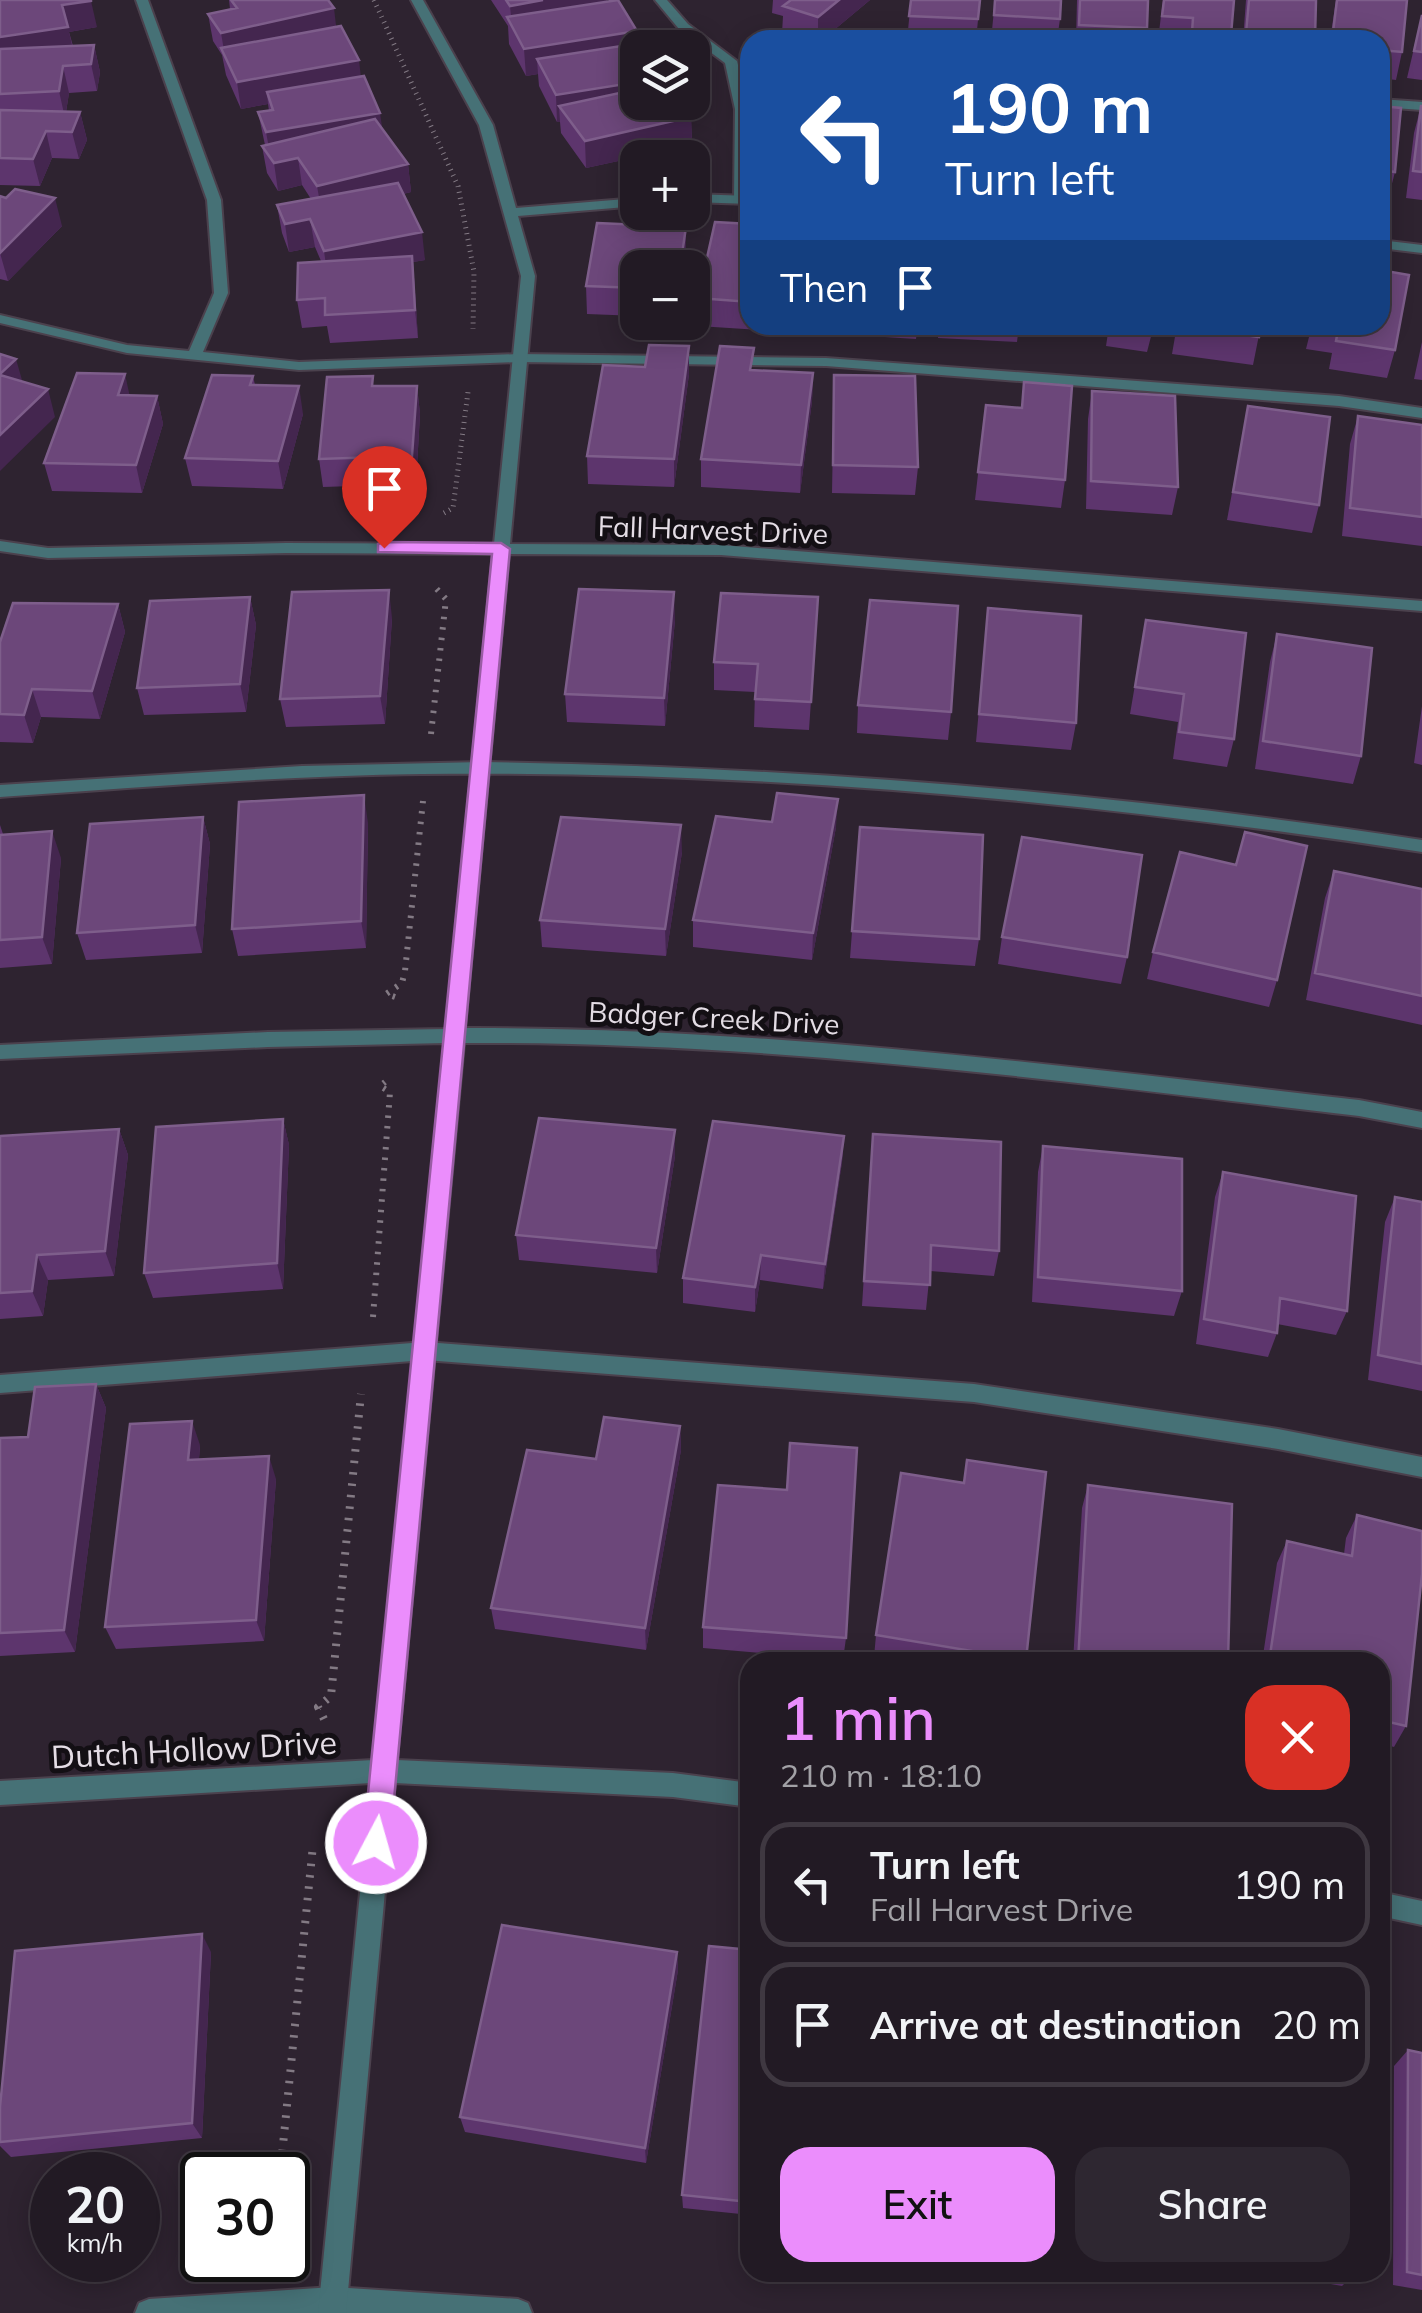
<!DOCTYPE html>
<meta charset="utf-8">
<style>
body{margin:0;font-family:Mulish,sans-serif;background:#2e2731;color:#f1f3f6;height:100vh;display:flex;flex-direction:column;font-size:38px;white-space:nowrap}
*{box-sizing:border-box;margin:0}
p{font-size:32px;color:#a2a1a6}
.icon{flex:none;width:55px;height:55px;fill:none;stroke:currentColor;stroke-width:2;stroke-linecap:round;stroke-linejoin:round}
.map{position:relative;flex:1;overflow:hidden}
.sheet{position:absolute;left:740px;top:1652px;width:650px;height:630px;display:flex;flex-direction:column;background:#221a24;border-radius:30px;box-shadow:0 5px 25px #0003,0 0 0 2px #3f3841}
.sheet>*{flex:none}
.top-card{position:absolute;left:740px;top:30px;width:650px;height:305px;border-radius:30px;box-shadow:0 5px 25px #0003,0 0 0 2px #3f3841;background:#1a4fa0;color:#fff;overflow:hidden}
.fabs{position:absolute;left:620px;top:30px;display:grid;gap:20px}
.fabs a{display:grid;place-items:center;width:90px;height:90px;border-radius:20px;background:#221a24;box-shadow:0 5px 25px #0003,0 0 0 2px #3f3841;font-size:50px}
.speed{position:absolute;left:30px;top:2152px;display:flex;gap:20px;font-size:50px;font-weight:700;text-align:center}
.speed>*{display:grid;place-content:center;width:130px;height:130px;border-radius:50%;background:#221a24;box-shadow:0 5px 25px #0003,0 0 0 2px #3f3841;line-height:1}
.speed small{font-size:25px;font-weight:400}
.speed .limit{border:5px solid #111;border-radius:15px;background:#fff;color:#111}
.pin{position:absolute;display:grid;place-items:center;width:85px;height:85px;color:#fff;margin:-102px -42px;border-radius:50% 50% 50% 0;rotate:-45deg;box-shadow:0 0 10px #0007}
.pin .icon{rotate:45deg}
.me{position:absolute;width:110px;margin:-55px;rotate:6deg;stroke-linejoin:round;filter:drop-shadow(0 0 8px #0008)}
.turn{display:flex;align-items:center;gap:35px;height:210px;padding:0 40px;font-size:45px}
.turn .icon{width:130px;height:130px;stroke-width:2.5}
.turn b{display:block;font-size:70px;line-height:85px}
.then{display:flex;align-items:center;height:95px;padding:0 40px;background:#0003;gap:20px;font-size:38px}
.round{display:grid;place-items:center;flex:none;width:105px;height:105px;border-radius:30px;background:#2e2731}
.overview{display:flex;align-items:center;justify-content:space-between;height:170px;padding:0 40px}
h1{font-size:60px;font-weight:600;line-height:75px;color:#eb8dfc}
.cta{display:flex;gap:20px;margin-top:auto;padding:20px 40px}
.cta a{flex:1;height:115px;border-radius:30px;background:#eb8dfc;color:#111;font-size:40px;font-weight:600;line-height:115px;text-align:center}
.cta a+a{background:#2e2731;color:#f1f3f6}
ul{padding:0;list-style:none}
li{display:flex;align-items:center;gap:30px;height:125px;margin:0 20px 15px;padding:0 20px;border:5px solid #3f3841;border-radius:30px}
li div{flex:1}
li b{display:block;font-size:38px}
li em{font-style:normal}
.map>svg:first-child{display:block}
</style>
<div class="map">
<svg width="1422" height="2313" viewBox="0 0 1422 2313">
<rect width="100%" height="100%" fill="#2e2330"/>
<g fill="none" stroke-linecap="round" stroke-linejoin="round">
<g stroke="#4b414d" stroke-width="4">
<path id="lane" d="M136,0H148L221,200L228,293L203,352L299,362L519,354L826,358L1339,396L1422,408V418L1339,406L826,366L519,362L299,370L127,353L0,323V315L127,345L189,351L214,293L207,200Z
M655,0H667L688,24L737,61L749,109L746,203L734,200L735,109L725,63L679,29Z
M1380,99L1422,102V110L1380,107Z
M483,762C798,767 1110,792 1422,840V852C1091,801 757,770 422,774C281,776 141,787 0,797V785L302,766Z
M425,1342L974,1384L1278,1429L1422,1457V1477L1278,1449L974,1402L425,1360L0,1393V1375Z
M333,2287L518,2299L528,2303L532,2313H135L139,2303L149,2299Z"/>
</g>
<g stroke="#4b414d" stroke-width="4">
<path id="street" d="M411,0H423L493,125L516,208L638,198V206L518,216L535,276L510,544L721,545L1422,601V611L721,555L509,554L465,1028C765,1027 1062,1066 1359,1100L1422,1112V1128L1359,1116C1061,1081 764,1041 464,1043L397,1760L673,1773L750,1783V1807L673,1797L395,1783L346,2313H318L371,1783L0,1805V1781L373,1760L445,1043L268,1047L0,1059V1045L268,1032L446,1029L493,554L286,553L48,558L0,551V541L48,548L286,543L494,544L521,276L479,125Z
M692,194L750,196V204L692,202Z
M1380,240L1422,245V253L1380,248Z
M1380,1892L1422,1901V1925L1380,1916Z"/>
</g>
<path stroke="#837a84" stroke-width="5" stroke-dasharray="1 5" stroke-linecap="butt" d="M374,0L458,186L474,272L473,329
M444,513L453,508L468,392"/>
<path stroke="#837a84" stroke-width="6" stroke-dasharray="2.5 8" stroke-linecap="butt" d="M431,734L446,599L433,585
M395,997L386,994L402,983L405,971L423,801
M373,1317L390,1092L380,1086L385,1082"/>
<path stroke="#837a84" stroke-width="8" stroke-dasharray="2.5 9" stroke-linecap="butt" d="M324,1719L318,1707L331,1696L361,1394
M280,2175L313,1845"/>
<use href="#lane" fill="#467176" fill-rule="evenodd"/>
<use href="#street" fill="#467176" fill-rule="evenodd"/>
</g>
<path fill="#5d356d" d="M0,0L97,27L69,32L73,46L94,45L100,72L97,91L69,93L66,112H80L87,140L79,159L52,158L40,186L0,185Z
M229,0H328L336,27L361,77L382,129L408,164L411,192L403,194L425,260L413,262L418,338L330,343L327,326L302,328L297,300L321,261L315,247L289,252L282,233L277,205L311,199L302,185L278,191L267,173L262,146L265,145L258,112L269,111L268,104L241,109L226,75L222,55L213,41L208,14L230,9Z
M491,0H606L637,31L638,48L691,117L692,145L586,168L561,133L560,122H557L539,86L538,74L526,76L509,44L508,26Z
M773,0H870L822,40H805L782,33L783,16L772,13Z
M911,0H980L976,40H907Z
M995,0L1060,19L1057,40H991Z
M1077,0H1148L1146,40H1076Z
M1163,0H1234L1231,40H1158Z
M1246,0H1316L1315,40H1243Z
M1336,0H1407L1402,52L1396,80L1380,78V40H1330Z
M1422,14V80L1407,78Z
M1380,106L1395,172L1388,199L1380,198Z
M1421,106H1422V200L1406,198L1414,133Z
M0,196L62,226L8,281L0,279Z
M597,223L686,227V254L684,268H638V316L587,314L586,286Z
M750,224V325H778L777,331L698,326V298Z
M870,325H918L916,339L869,336Z
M939,325H1019L1017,342L938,338Z
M1100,325H1154L1147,352L1106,346L1109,326Z
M1177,325H1261L1253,365L1172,354Z
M1312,325H1380L1395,350L1387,378L1329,369L1332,353L1306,349Z
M1422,342V380L1414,379Z
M754,370L813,373L812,401L800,493L701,487V459Z
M689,374L674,487L588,484L587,456Z
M834,375L918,467L915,495L832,493Z
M253,376L255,385L303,414L283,489L192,486L185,458Z
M374,386H417L420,414L416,484L323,487L319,459Z
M1092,391L1178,487L1172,515L1086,509L1088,419Z
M130,396H157L163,424L142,493L52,491L44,463Z
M986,405L1065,480L1061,508L975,500Z
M1248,406L1319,505L1312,533L1227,520Z
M1358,416L1422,425V546L1342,536L1350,444Z
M250,597L256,625L246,712L144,715L137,688Z
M818,597L809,730L754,727L755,692L714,690V662Z
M118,604L125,632L100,719L41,717L33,743L0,742V642Z
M988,608L1076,723L1071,750L976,742Z
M392,618L385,724L286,727L280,699Z
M675,620L665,726L567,722L565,694Z
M1146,620L1234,739L1227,767L1173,759L1178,722L1130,714Z
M1277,634L1361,756L1353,784L1255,769L1270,662Z
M858,705L951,712L948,740L857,733Z
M1422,706V765L1414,763Z
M203,817L210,844L202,953L86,960L77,933Z
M368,823L366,948L238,956L232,929Z
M0,825L3,834L61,858L52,964L0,968Z
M836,827L812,960L693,947V920Z
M860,827L979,939L975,966L850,958Z
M682,852L666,956L542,947L540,920Z
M1334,871L1422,889V1025L1306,1000L1325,898Z
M1002,937L1127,957L1121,984L998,964Z
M1153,952L1277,980L1269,1007L1147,979Z
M283,1119L289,1145L283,1289L153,1298L144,1273Z
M119,1129L128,1155L114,1276L48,1280L43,1316L0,1319V1136Z
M675,1130V1156L657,1273L519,1260L516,1235Z
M873,1134L999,1251L994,1276L930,1271L926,1310L862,1306Z
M844,1136L842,1162L823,1289L760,1280L755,1312L683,1303V1278Z
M1043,1146L1182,1291L1174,1316L1032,1302L1038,1172Z
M1223,1172L1347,1311L1336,1335L1277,1324V1333L1268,1357L1196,1344L1215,1197Z
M1395,1197L1422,1202V1391L1368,1380L1385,1222Z
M96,1384L106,1408L75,1652L0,1656V1438L28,1437Z
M680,1426L681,1450L646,1650L495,1629L491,1608L596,1459Z
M200,1445L199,1459L276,1479L264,1641L116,1649L105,1627Z
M1046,1472L1025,1662H908L874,1657L876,1635L963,1483Z
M1088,1485L1228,1662H1073L1082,1508Z
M1357,1515L1406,1726L1394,1747L1380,1743V1662H1262L1277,1563L1287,1541L1344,1554L1346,1538Z
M703,1627L846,1638L843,1660L703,1648Z
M750,1950V2215L683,2208L682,2195Z
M211,1952L202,2138L11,2157L0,2146V2107Z
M677,1952L678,1970L646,2163L465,2132L460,2117Z
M1408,2050L1422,2053V2290L1393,2285L1394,2066Z
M1262,2272H1355V2273L1342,2286Z"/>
<path fill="#44264f" d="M543,0H606V15L512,26L510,6Z
M839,0H870L822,40H818V17Z
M91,1L97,27L69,32L74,54L0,65V37L62,5Z
M334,8L337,34L225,56L221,33Z
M637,31V58L537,59L538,74L526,76L524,49Z
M94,45L100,72L97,91L91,64Z
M359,60L362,87L267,92L268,104L241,109L237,82Z
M63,66L69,93L65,118L59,91Z
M638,82V102L559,106L560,122H557L556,95Z
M80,112L87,140L79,159L72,132Z
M380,113L384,140L271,159L266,132Z
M691,117L692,145L586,168L585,141Z
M46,131L52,158L40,186L33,159Z
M298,158L302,185L278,191L274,163Z
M408,164L411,192L322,214L317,186Z
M55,198L62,226L8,281L0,253Z
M310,219L315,247L289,252L285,224Z
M686,227V254L684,268H680Z
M422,232L425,260L413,262L418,338L415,310L328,279L324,251Z
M689,346V374L674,487V459Z
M16,359L24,387L7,403L0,374Z
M813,373L812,401L800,493L801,465Z
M125,374L131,402L118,395Z
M299,386L303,414L283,489L278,461Z
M417,386L420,414L416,484L412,456Z
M48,389L55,417L0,471V435Z
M157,396L163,424L142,493L136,465Z
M389,590L392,618L385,724L380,696Z
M674,592L675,620L665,726L664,698Z
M250,597L256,625L246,712L240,684Z
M118,604L125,632L100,719L92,691Z
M32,689L41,717L33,743L24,715Z
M364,795L368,823L366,948L361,921Z
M838,799L836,827L812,960L813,933Z
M203,817L210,844L202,953L195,925Z
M681,825L682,852L666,956L665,929Z
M52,831L61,858L52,964L42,937Z
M283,1119L289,1145L283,1289L277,1263Z
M119,1129L128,1155L114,1276L105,1251Z
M675,1130V1156L657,1273L656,1248Z
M844,1136L842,1162L823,1289L825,1264Z
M37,1255L48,1280L43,1316L32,1291Z
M761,1255L760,1280L755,1312V1287Z
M96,1384L106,1408L75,1652L64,1630Z
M192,1421L200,1445L197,1483L188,1460Z
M680,1426L681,1450L646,1650L645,1628Z
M269,1456L276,1479L264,1641L256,1620Z
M202,1934L211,1952L202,2138L192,2123Z
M677,1952L678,1970L646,2163L645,2148Z"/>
<path fill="#6c477a" stroke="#7e5e8b" stroke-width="2.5" d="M0,0H91V1L62,5L68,27L0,37Z
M231,0H328L334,8L221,33L208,14L237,8Z
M506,0H543L510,6Z
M618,0L637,31L524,49L507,17Z
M791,0H839L818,17L783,6Z
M911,0H980L978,19L909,16Z
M995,0H1061L1060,19L994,15Z
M1080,0H1148L1147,28L1079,25Z
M1164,0H1234L1231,35L1192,32L1193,18L1162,16Z
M1249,0H1316L1315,39L1246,33Z
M1337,0H1407L1402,52L1380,50V40H1332Z
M1422,15V52L1414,51Z
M341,26L359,60L237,82L221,48Z
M647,42L650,48H638V82L556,95L537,59Z
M94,45L91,64L63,66L59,91L0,94V49Z
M364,76L380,113L266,132L258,112L273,110L267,92Z
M638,89V102H680L691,117L585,141L559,106Z
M1380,106L1401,108L1395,172L1380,170Z
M1421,106H1422V172L1413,171Z
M0,110L80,112L72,132L46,131L33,159L0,158Z
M375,119L408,164L317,186L298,158L274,163L262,146Z
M398,183L422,232L324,251L310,219L285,224L277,205Z
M15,189L55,198L0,253V196L6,198Z
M715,222L750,224V302L698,298Z
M597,223L686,227L680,268H638V288L586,286Z
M412,256L415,310L325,315V298L297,300L298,263Z
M1380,270L1409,275L1395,350L1336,341L1339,325H1380Z
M1177,325H1261L1259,337Z
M649,345L689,346L674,459L587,456L603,365L645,367Z
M720,346L754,348L750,370L813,373L801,465L701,459Z
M0,354L16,359L0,374Z
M77,373L125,374L118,395L157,396L136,465L44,463Z
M0,375L48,389L0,435Z
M212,375L253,376L250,385L299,386L278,461L185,458Z
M834,375L915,376L918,467L833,465Z
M373,376L372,386H417L412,456L319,459L327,377Z
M1024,382L1072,386L1065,480L978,472L986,405L1022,408Z
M1092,391L1175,396L1178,487L1091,481Z
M1248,406L1330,417L1319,505L1233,492Z
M1358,416L1422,425V517L1350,508Z
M579,589L674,592L664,698L565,694Z
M389,590L380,696L280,699L292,592Z
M721,593L818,597L811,702L755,699L758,664L714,662Z
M250,597L240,684L137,688L150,601Z
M870,600L958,606L951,712L858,705Z
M13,603L118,604L92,691L32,689L24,715L0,714V642Z
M988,608L1081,616L1076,723L979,714Z
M1146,620L1246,633L1234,739L1179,732L1184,694L1135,687Z
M1277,634L1372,648L1361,756L1263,741Z
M777,793L838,799L813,933L693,920L716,816L772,822Z
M364,795L361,921L232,929L239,802Z
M203,817L195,925L77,933L90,824Z
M561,817L681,825L665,929L540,920Z
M860,827L983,835L979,939L852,931Z
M52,831L42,937L0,940V835Z
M1245,832L1307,846L1277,980L1153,952L1180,852L1236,865Z
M1022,837L1142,855L1127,957L1002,937Z
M1334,871L1422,889V996L1315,973Z
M539,1118L675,1130L656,1248L516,1235Z
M283,1119L277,1263L144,1273L156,1127Z
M713,1121L844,1136L825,1264L761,1255L755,1287L683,1278Z
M119,1129L105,1251L37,1255L32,1291L0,1293V1136Z
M873,1134L1001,1142L999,1251L931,1245L930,1285L864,1281Z
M1043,1146L1182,1159V1291L1038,1277Z
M1223,1172L1356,1196L1347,1311L1280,1298L1277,1333L1204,1319Z
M1395,1197L1422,1202V1364L1378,1355Z
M96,1384L64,1630L0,1633V1438L28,1437L35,1387Z
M604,1417L680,1426L645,1628L491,1608L527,1450L596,1459Z
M192,1421L188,1460L269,1456L256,1620L105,1627L130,1424Z
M790,1443L857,1448L846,1638L703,1627L718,1485L787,1490Z
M967,1460L1046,1472L1026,1660L876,1635L901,1473L964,1483Z
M1088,1485L1232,1504L1228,1662H1078Z
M1357,1515L1422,1531V1574L1406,1726L1380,1720V1662H1269L1287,1541L1352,1556Z
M502,1925L677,1952L645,2148L460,2117Z
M202,1934L192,2123L0,2142V2107L15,1951Z
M709,1946L750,1950V2202L682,2195Z
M1408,2050L1422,2053V2275L1407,2272Z"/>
<path fill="#eb8dfc" stroke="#995ca4" stroke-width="2.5" d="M384,542L501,543L510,549L390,1843L386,1853L376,1857L367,1853L363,1843L492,554L378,552V544Z"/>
<g text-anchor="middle" stroke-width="10" stroke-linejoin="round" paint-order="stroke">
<g font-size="28" fill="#e4dde5" stroke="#130f14">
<text transform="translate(713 530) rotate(2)" y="10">Fall Harvest Drive</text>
<text transform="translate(714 1018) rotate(3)" y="10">Badger Creek Drive</text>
</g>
<g font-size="32" fill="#e4dde5" stroke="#130f14">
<text transform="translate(194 1750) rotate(-3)" y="11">Dutch Hollow Drive</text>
</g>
</g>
</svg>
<div class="fabs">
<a><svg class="icon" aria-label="layers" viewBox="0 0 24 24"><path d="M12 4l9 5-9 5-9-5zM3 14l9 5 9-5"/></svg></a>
<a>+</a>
<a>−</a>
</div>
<div class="speed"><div>20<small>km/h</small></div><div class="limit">30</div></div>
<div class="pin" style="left:384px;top:548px;background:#d93025"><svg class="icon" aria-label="arrive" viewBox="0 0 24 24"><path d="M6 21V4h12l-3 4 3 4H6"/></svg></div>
<svg class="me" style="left:376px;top:1843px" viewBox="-20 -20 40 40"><circle r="17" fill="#eb8dfc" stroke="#fff" stroke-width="3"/><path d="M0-11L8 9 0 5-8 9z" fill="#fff"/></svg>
<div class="top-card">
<div class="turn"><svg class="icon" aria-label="left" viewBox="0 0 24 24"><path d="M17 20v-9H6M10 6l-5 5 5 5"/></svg><div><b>190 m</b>Turn left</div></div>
<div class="then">Then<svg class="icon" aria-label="arrive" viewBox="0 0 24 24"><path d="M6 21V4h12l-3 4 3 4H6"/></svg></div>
</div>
<section class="sheet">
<div class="overview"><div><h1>1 min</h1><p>210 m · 18:10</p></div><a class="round" style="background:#d93025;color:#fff"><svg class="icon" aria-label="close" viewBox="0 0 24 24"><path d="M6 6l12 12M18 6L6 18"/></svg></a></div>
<ul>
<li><svg class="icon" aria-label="left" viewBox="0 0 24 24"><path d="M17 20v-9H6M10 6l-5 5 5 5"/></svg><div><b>Turn left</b><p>Fall Harvest Drive</p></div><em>190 m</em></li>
<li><svg class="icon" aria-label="arrive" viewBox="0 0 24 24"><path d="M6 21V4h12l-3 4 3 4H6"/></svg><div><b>Arrive at destination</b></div><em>20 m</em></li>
</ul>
<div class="cta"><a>Exit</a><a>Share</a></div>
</section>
</div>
